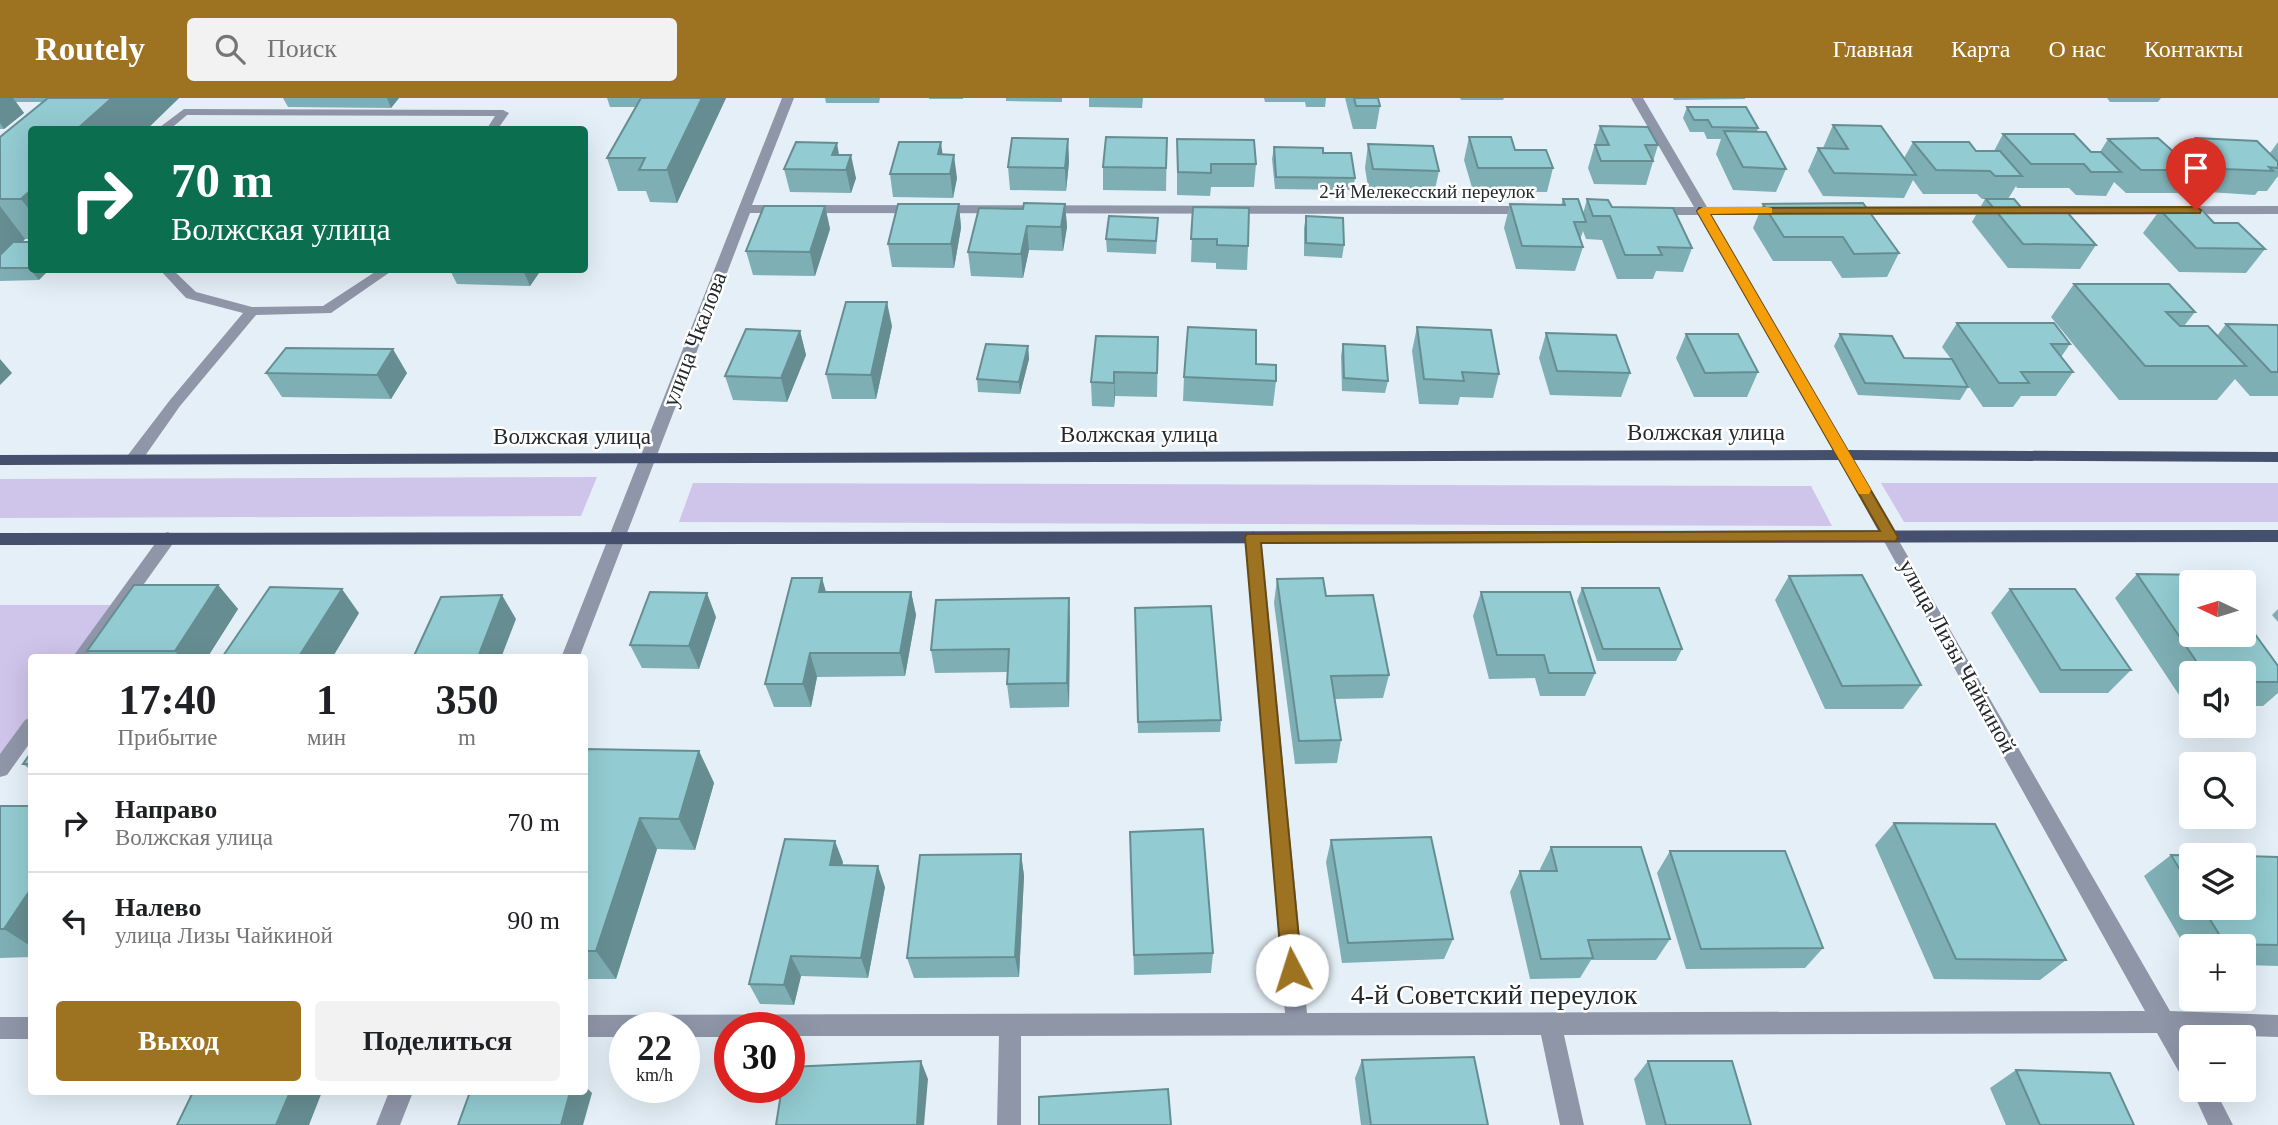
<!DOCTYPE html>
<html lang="ru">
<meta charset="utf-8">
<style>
body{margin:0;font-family:"Times New Roman",serif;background:#f2f2f2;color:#202124;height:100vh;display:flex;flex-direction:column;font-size:26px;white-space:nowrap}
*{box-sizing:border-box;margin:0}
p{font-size:23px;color:#757577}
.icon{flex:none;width:38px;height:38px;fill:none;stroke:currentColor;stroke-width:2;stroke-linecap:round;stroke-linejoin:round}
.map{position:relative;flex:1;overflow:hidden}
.side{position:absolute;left:28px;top:556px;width:560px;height:441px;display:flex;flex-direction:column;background:#fff;border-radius:7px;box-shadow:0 7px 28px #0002}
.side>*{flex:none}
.hud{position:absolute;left:28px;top:28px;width:560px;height:147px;border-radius:7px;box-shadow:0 7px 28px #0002;background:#0b6e4f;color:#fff;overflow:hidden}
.needle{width:46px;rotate:274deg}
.buttons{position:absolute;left:2179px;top:472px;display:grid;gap:14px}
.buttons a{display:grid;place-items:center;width:77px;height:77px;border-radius:7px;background:#fff;box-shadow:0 7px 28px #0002;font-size:35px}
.speed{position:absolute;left:609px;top:914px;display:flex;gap:14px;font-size:35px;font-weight:700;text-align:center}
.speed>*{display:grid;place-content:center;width:91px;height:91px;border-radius:50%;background:#fff;box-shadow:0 7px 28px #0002;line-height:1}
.speed small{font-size:18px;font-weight:400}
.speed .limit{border:10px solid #d22;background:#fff;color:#111}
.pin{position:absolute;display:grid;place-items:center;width:60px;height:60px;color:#fff;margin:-72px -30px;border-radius:50% 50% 50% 0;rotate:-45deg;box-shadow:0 0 7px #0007}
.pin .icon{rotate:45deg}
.me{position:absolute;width:77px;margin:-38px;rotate:355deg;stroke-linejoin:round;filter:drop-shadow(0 0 5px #0008)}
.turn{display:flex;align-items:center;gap:24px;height:147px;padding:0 28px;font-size:32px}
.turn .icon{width:91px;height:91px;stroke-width:2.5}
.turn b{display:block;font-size:49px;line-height:60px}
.eta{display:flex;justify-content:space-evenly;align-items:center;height:119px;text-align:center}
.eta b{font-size:42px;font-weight:600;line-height:49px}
.primary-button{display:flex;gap:14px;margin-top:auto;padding:14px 28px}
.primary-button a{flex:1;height:80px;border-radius:7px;background:#9d7221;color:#fff;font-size:28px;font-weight:600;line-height:80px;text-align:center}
.primary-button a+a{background:#f2f2f2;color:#202124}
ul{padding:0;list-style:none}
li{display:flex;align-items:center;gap:21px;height:98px;padding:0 28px;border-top:2px solid #e0e0e0}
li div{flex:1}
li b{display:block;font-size:26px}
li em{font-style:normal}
header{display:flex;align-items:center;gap:42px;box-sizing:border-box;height:98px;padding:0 35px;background:#9d7221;color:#fff}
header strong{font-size:33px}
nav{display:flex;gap:38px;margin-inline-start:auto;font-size:24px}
.search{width:490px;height:63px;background:#f2f2f2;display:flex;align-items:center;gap:18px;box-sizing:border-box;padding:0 24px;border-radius:7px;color:#757577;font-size:26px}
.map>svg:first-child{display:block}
</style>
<header>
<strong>Routely</strong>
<div class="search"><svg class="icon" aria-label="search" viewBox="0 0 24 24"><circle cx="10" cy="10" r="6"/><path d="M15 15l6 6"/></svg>Поиск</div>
<nav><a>Главная</a><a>Карта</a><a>О нас</a><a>Контакты</a></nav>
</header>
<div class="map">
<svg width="2278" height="1027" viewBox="0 0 2278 1027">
<rect width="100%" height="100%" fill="#e4eff7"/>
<path fill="#cfc4e9" d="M597,379L581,418L0,420V381Z
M693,385L1811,388L1832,428L679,424Z
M1881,385H2278V424H1904Z
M0,507H112L73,560H32L31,617L0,660Z"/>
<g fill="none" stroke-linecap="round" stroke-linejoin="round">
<path fill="#8f96a8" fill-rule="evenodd" d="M782,0H794L752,107L1532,108L1538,112L1532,116L750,115L579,560H561Z
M1631,0H1643L1707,109H1784L1790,113L1784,117H1711L2170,913L2278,917V939L2183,936L2191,950V985L2183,981L2157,935L1564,937L1584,1027H1560L1541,937L1021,938V1027H997L999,938H789V929H730V939H684V929H625V939H584V917L1285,915L1245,439L1253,433L1261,439L1307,915L2145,913L1836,357L1698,117H1651L1645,113L1651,109H1694Z
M184,11L503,12L509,15L497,32H486L495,18L187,17L169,32H156Z
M2278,108V116L1847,117L1841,113L1847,109Z
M160,172H173L196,194L252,209L323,208L378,172H393L331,215L256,217L180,308L140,365L134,366L126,361L128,357L170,302L243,215L186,200Z
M168,434L176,440L174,444L91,560H72L162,436Z
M32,619V642L7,677L0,679V656L25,622Z
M0,919H32V941H0Z
M2191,990L2215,992L2233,1027H2208Z
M389,994H413L400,1027H376Z"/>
<path fill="#44506d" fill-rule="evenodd" d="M1844,352L2278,354V364L1844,362L0,367V357Z
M2278,432V444L0,447V435Z"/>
</g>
<path fill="#7eafb4" d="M0,0H179L146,32H32V141H25L23,144L39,182L0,183V39L43,4H16L24,15L4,31H0Z
M283,0H399L391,10L288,9Z
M607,0H726L677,105L650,104L646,93H618L607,60L636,9H610Z
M825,0H880L879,5H826Z
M929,0H963V1H929Z
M1006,0H1062V4L1006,3Z
M1089,0H1143L1142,10L1089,9Z
M1264,0H1326L1325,9H1306L1305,4H1265Z
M1345,0H1378L1380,8L1376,31H1353Z
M1460,0H1504L1503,2H1461Z
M1673,0H1745V1L1674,2Z
M2107,0H2161L2158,4H2110Z
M1687,9L1758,30L1757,34L1786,71L1776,94L1733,92L1716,56L1721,41H1707L1704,34H1690L1683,20Z
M1833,27L1904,60L1913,44L1976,53H1994L2003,36L2091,54H2100L2108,41L2182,61L2196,40L2270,55L2278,44V78L2267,93H2258L2255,97L2208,94L2203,101H2185L2178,95H2126L2114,84L2106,98L2076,97L2069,90H2017L2016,88L2008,101L2025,114L2096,147L2080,171L2008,170L1972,124L1985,101H1982L1977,96H1923L1913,82L1904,100L1823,98L1808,73L1818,50H1823Z
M1600,28L1658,47L1646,87L1594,86L1588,70Z
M1469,39L1515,52L1553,70L1547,94L1473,93L1464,62Z
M1167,40L1166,93L1103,92V69Z
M1068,41L1069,64L1066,93L1010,92L1008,69Z
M1177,41L1256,66L1254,89H1211L1210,98L1177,97Z
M1368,46L1439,73L1434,96L1369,95L1365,70Z
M1274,49L1323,55L1355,80L1353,92L1275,91L1272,61Z
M943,56L957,80L953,100L893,99L890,76Z
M839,57L856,80L851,95L790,94L784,71Z
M1563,101L1583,116L1587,101L1612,109L1692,150L1683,174L1656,173L1653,181H1617L1602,142L1586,141L1583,133L1580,142L1583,149L1575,173L1516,171L1504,130L1510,106L1561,107Z
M959,106L961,130L954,170L892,169L888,146Z
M1065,106L1067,129L1063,153L1029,152L1023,180L971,178L968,154L1023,111Z
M1763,106L1899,155L1887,179L1842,180L1831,163H1773L1753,130Z
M825,108L830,131L815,178L753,177L746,153Z
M1193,109L1248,148L1247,172L1216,171V165L1191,164Z
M2160,112L2214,125L2265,151L2246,175L2179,174L2143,135Z
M1306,118L1344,147L1342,160L1304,158V130Z
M1158,120L1156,156L1107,154L1106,141Z
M450,172H541L530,188L457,186Z
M2074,186L2195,214L2184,228L2217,238L2226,226L2278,227V298H2250L2235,281L2217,302H2119L2051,219Z
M1957,225L2070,246L2061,259L2073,274L2056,298H2021L2013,309H1983L1955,268L1968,289L1960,302L1858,297L1834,248L1840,236L1904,260L1951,261L1942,249Z
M892,228L876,301H832L826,276Z
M1417,229L1499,276L1493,300L1460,299L1458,307L1419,306L1412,253Z
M800,233L806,257L787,304L733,302L725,278Z
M1546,235L1630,275L1621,299L1550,297L1539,260Z
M1686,236L1758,274L1747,299H1694L1676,260Z
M1158,239L1157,299L1115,298L1114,309L1092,308L1091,284Z
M1343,246L1388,283L1385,295L1342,293L1341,258Z
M1028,248L1029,261L1020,296L978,294L977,281Z
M1256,266L1276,283L1273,308L1183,303L1184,279Z
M266,275H407L391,301L282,299Z
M2137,476L2278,568V595L2263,608H2244V576H2191V606H2185L2115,500Z
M1789,478L1921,587L1903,611H1825L1775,502Z
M1277,481L1326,498L1389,577L1383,600L1335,601L1341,642L1337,665L1295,666L1274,505Z
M218,487L238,511L207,560H94L87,553Z
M1582,490L1682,551L1676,563H1597L1577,503Z
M2010,491L2131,572L2108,595H2040L1991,515Z
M826,494H911L916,517L905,578L817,579L811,609H774L765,586Z
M1481,494L1595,575L1585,598H1540L1535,580L1489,581L1473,518Z
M1069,500L1070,524L1069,609L1010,610L1007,586V574L935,575L931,552Z
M1135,510L1221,622L1220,634L1138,635Z
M2278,511V524L2272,517Z
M359,515L332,560H224L223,558Z
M716,519L699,571L642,570L630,547Z
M584,651L699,653L714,685L695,752L657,751L616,881H584Z
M32,653V673L23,666Z
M0,708H32V859L0,860Z
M1894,725L2066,862L2040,882L1934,881L1875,747Z
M1331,742L1453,841L1444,861L1342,865L1326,764Z
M1551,749L1670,841L1656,862H1591L1580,880L1530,881L1510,794L1520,773H1541L1540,771Z
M1670,753L1823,850L1805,870L1686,871L1657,775Z
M1021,756L1024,778L1019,879L914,880L907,860Z
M1131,756L1213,855L1211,875L1134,877Z
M2171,757L2191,758V810H2244L2278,759V868L2244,867V849H2191V859L2144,778Z
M843,764L842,767L885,789L868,880L801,878L794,907L760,906L749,886Z
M1362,962L1488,1027H1361L1355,980Z
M1648,963L1751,1027H1646L1634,981Z
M2016,972L2134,1027H2006L1990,990Z"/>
<path fill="#668e92" d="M0,0H13L24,15L4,31L0,25Z
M112,0H179L146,32H76Z
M387,0H399L391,10Z
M702,0H726L677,105L667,72Z
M1068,41L1069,64L1066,93L1065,70Z
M941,44L944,67L938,56Z
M837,45L841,68L832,57Z
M851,57L856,80L851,95L846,72Z
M954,57L957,80L953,100L950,76Z
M32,91V115L21,101Z
M959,106L961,130L954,170L951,146Z
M1065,106L1067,129L1063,153L1061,129Z
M0,108L25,141L0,165Z
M825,108L830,131L815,178L810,154Z
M1027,128L1029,152L1023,180L1021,156Z
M32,167V172H49L39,182L29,170Z
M523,172H541L530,188Z
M887,204L892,228L876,301L871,277Z
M800,233L806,257L787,304L781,280Z
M1028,248L1029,261L1020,296L1019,284Z
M393,251L407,275L391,301L377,277Z
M0,261L12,275L0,287Z
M1114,274L1115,298L1114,309Z
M822,480L829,504L819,494Z
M218,487L238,511L207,560H181L175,553Z
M342,491L359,515L332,560H298Z
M911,494L916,517L905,578L900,555Z
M707,495L716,519L699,571L689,548Z
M502,497L516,521L501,560H479L478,559Z
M1069,500L1070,524L1069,609L1067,585Z
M810,555L817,579L811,609L803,586Z
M699,653L714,685L695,752L679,721Z
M640,720L657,751L616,881L596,853Z
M835,743L843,764L838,788L830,767Z
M1021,756L1024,778L1019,879L1015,859Z
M878,768L885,789L868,880L861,860Z
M32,789V849L4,831Z
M791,858L801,878L794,907L784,887Z
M921,963L928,981L924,1027H917Z
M584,987L592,995L583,1027H561L570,994H584Z
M290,994H322L309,1027H276Z"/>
<path fill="#92cbd1" stroke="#668e92" stroke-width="2" d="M48,0H112L76,32H32V91L21,101H0V39Z
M641,0H702L667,72H639L645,60H607Z
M1354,0H1378L1380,8H1356Z
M1687,9H1746L1758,30L1712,29L1708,22H1694Z
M1833,27L1881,28L1916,77L1834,75L1818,50L1848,51Z
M1600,28L1648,29L1658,47H1645L1653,63H1601L1595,47H1609Z
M1724,33L1766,34L1786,71L1743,69Z
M2003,36H2074L2091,54H2101L2121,74H2091L2084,66H2031Z
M1106,39L1167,40L1166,70L1103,69Z
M1469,39H1511L1515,52H1546L1553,70H1478Z
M1012,40L1068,41L1065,70L1008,69Z
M2158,40L2186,65L2204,64L2219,78H2201L2195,72H2141L2108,41Z
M2196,40L2257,43L2278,64V70L2269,69L2273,73L2224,71Z
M1177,41L1254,42L1256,66H1211V75L1178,74Z
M796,44L837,45L832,57H851L846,72L784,71Z
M899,44H941L938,56L954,57L950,76H890Z
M1913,44H1969L1976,53H2000L2022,78H1995L1990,73L1936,72Z
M1368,46L1433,48L1439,73L1373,71Z
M1274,49L1323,50V55H1351L1355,80L1276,79Z
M1563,101H1578L1586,124H1574L1583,149L1522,148L1510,106L1565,107Z
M1587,101L1608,102L1612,109L1673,110L1692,150L1658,149L1662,157H1625L1610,118H1593Z
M1986,101H2014L2025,114H2067L2096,147L2023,146Z
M1024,105L1065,106L1061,129L1027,128L1021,156L968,154L979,110L1023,111Z
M1863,105L1899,155L1854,156L1843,139H1784L1763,106Z
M898,106H959L951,146H888Z
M764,108H825L810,154L746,153Z
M1193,109L1249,110L1248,148L1217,147V141H1191Z
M2160,112H2202L2214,125H2238L2265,151L2196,150Z
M1109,118L1158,120L1156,143L1106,141Z
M1306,118L1343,120L1344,147L1306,145Z
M13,144H32V167L29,170H0V157Z
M2074,186H2169L2195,214H2166L2180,228H2208L2246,268H2145Z
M846,204H887L871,277L826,276Z
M1957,225H2054L2070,246H2051L2073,274H2021L2029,285H1999Z
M2226,226L2278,227V274H2271Z
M1188,229L1256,232V266L1276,267V283L1184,279Z
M1417,229L1491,232L1499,276L1462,274L1464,283L1424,281Z
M746,231L800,233L781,280L725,278Z
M1546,235L1616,237L1630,275L1557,273Z
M1686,236H1738L1758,274L1705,275Z
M1840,236L1892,238L1904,260L1952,261L1968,289L1865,285Z
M1096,238L1158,239L1157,275L1114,274V285L1091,284Z
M986,246L1028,248L1019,284L977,281Z
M1343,246L1385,248L1388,283L1344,280Z
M286,250L393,251L377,277L266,275Z
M2137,476L2211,477L2216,485H2191V537H2244V521L2278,568V584H2244V576H2205Z
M1862,477L1921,587L1842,588L1789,478Z
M792,480H822L819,494H911L900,555H810L803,586H765Z
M1323,480L1326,498L1373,497L1389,577L1331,578L1341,642L1299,643L1277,481Z
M134,487H218L175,553H87Z
M270,489L342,491L298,560L223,558Z
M1582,490H1659L1682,551H1603Z
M2010,491H2075L2131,572H2061Z
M650,494L707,495L689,548L630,547Z
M1481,494H1570L1595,575H1549L1544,557H1497Z
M502,497L478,559L413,560L441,499Z
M1069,500L1067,585L1007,586L1009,551L931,552L936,502Z
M1211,508L1221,622L1138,624L1135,510Z
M584,651L699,653L679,721L640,720L596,853H584V701L586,695H584Z
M32,653V666H23Z
M0,708H32V789L4,831H0Z
M1894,725L1995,726L2066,862L1956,861Z
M1203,731L1213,855L1134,857L1130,734Z
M1431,739L1453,841L1348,845L1331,742Z
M785,741L835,743L830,767L878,768L861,860L791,858L784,887L749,886Z
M1551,749H1641L1670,841L1588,842L1593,860L1541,861L1520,773H1557Z
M1670,753H1785L1823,850L1701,851Z
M1021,756L1015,859L907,860L920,757Z
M2171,757L2231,758H2191V790Z
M2244,758L2278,759V847L2225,846L2203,810H2244Z
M1474,959L1488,1027H1371L1362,962Z
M921,963L917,1027H776L782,989H789V969Z
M1648,963H1732L1751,1027H1666Z
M2016,972L2110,975L2134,1027H2040Z
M1168,991L1171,1027H1039V999Z
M193,994H290L276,1027H177Z
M470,994H570L561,1027H458Z"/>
<path fill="#9d7221" stroke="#664a15" stroke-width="2" d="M2196,109L2201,112L2200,115L1710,116L1898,439L1896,443L1261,445L1302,872L1299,879L1292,882L1285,879L1282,872L1245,439L1247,436L1880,433L1697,113L1699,110Z"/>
<path fill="#f59e0b" d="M1768,109L1772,110V115L1710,116L1871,392L1869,396H1859L1697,113L1703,109Z"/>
<g text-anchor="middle" stroke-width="5" stroke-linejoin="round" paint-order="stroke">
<g font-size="19" fill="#23282a" stroke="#fff">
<text x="1427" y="100">2-й Мелекесский переулок</text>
</g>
<g font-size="23" fill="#23282a" stroke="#fff">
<text transform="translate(694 241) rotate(-69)" y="8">улица Чкалова</text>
<text x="1706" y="342">Волжская улица</text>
<text x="1139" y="344">Волжская улица</text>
<text x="572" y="346">Волжская улица</text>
<text transform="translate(1958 558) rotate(61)" y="8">улица Лизы Чайкиной</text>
</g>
<g font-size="28" fill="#23282a" stroke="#fff">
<text x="1494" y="906">4-й Советский переулок</text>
</g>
</g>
</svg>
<div class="buttons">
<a><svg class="needle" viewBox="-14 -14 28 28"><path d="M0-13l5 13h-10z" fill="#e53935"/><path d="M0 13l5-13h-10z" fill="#757577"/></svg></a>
<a><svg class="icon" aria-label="sound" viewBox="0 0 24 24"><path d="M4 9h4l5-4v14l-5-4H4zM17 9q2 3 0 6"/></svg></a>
<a><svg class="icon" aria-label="search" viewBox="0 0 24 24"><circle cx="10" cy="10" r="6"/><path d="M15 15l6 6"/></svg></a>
<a><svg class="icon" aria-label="layers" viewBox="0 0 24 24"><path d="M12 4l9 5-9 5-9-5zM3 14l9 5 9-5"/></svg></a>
<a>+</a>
<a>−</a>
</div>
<div class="speed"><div>22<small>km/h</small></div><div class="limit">30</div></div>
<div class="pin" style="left:2196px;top:112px;background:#d93025"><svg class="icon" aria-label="arrive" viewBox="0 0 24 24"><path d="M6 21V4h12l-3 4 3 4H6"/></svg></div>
<svg class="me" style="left:1292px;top:872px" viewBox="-20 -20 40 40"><circle r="19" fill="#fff"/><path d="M0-13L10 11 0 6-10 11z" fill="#9d7221"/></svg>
<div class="hud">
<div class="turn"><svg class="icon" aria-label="right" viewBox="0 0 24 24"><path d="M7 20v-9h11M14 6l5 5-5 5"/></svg><div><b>70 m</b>Волжская улица</div></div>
</div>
<section class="side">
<div class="eta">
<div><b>17:40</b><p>Прибытие</p></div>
<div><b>1</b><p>мин</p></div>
<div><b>350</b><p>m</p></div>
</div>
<ul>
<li><svg class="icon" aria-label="right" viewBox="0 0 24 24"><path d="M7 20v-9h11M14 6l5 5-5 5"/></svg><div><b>Направо</b><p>Волжская улица</p></div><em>70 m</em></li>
<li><svg class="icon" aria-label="left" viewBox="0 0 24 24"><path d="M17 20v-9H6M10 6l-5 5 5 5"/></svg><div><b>Налево</b><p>улица Лизы Чайкиной</p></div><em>90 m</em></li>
</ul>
<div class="primary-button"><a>Выход</a><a>Поделиться</a></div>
</section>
</div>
